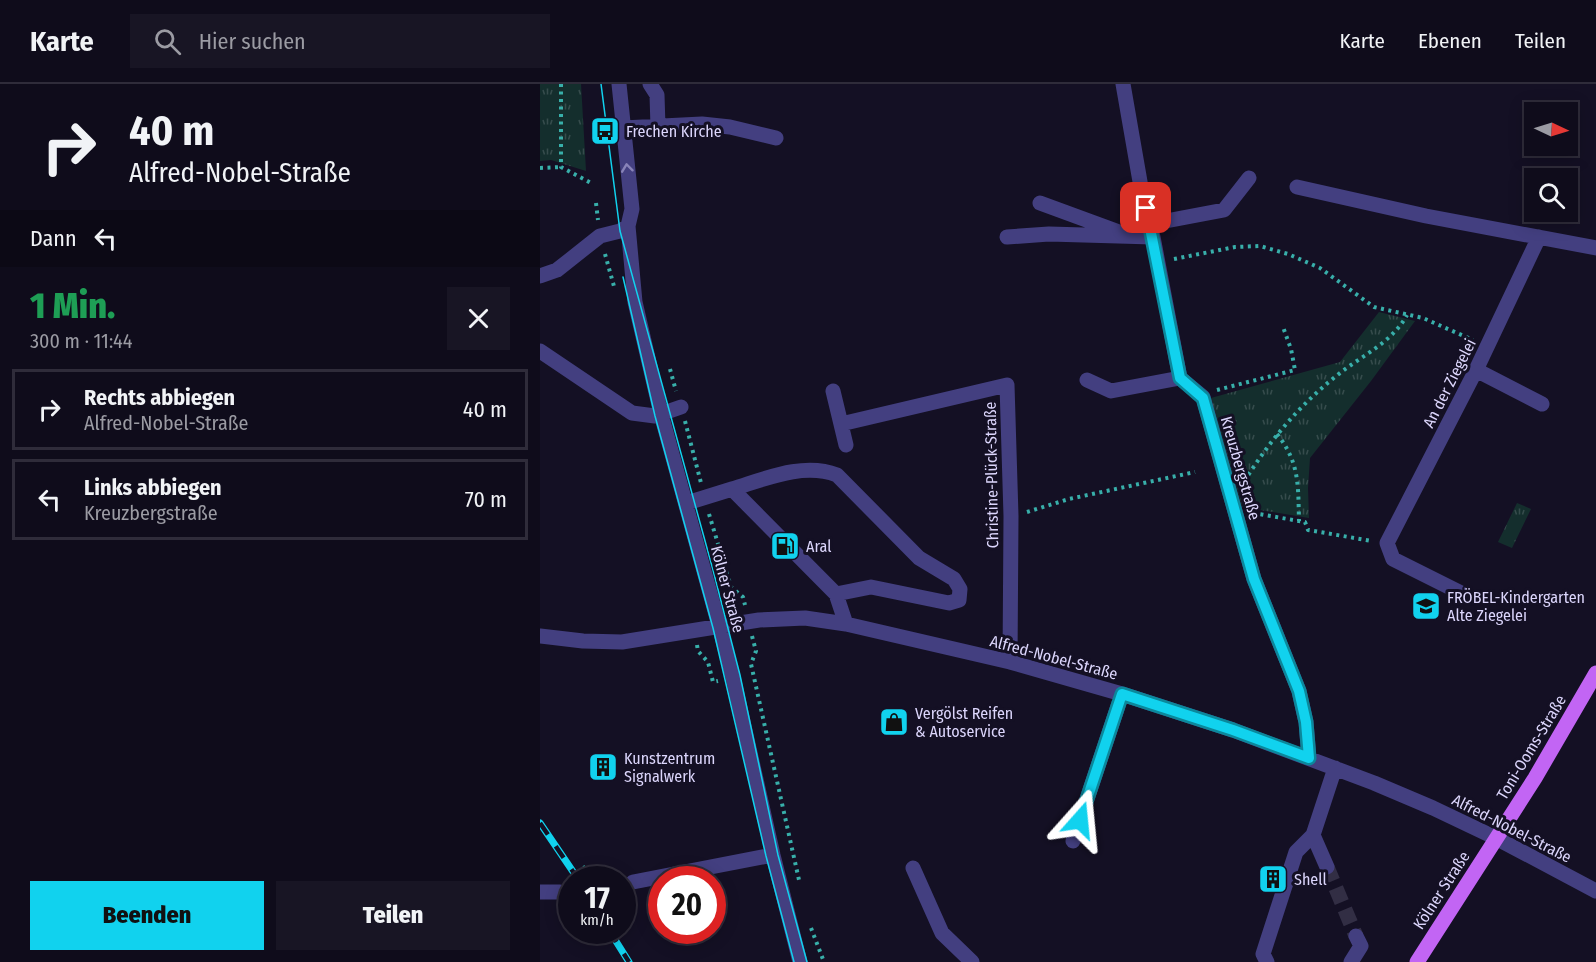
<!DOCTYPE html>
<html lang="de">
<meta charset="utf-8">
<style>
body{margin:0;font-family:"Fira Sans Condensed",sans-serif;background:#181524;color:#f1f3f6;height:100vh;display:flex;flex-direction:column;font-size:22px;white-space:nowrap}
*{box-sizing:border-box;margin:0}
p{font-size:20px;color:#9b9ba3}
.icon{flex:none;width:33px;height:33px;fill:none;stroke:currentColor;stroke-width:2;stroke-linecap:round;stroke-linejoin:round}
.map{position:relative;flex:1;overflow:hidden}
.panel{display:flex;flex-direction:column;background:#0f0c1b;width:540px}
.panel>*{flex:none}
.guide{background:#0f0c1b;color:#f1f3f6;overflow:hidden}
.needle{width:39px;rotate:94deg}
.controls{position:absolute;left:984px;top:18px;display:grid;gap:12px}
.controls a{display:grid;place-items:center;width:54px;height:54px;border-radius:0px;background:#0f0c1b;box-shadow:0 3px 15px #0003,0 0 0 2px #2f2c3a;font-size:30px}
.speed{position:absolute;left:18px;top:782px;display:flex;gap:12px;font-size:30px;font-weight:700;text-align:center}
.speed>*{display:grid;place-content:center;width:78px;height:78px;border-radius:50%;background:#0f0c1b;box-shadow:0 3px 15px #0003,0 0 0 2px #2f2c3a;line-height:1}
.speed small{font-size:15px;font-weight:400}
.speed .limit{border:9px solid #d22;background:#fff;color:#111}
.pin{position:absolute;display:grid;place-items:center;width:51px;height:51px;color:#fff;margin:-26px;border-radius:12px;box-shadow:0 3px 9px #0006}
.me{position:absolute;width:66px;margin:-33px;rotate:18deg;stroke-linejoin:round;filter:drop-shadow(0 0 4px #0008)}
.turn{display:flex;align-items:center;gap:21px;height:126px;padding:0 30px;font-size:27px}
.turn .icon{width:78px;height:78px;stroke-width:2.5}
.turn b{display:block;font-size:42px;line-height:51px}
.then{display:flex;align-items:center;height:57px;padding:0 30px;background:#0003;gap:12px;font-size:22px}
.round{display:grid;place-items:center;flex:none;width:63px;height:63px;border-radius:0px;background:#181524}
.overview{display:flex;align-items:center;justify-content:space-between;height:102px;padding:0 30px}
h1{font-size:36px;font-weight:800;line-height:45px;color:#1e9e55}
.primary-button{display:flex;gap:12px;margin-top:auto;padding:12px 30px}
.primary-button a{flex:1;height:69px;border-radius:0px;background:#11d2ee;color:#111;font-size:24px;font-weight:800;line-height:69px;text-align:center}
.primary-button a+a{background:#181524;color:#f1f3f6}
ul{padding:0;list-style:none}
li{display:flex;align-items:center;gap:18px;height:81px;margin:0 12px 9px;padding:0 18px;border:3px solid #2f2c3a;border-radius:0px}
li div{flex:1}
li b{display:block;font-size:22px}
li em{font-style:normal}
header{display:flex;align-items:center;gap:36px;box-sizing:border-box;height:84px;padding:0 30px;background:#0f0c1b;border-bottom:2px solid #2f2c3a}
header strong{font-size:28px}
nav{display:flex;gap:33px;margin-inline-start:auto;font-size:21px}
.search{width:420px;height:54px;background:#181524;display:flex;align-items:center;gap:15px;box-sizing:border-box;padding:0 21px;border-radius:0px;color:#9b9ba3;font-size:22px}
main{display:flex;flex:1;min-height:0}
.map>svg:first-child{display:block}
</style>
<header>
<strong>Karte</strong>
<div class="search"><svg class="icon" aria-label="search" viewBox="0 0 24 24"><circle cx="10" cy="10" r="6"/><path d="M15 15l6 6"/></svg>Hier suchen</div>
<nav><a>Karte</a><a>Ebenen</a><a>Teilen</a></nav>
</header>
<main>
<section class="panel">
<div class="guide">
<div class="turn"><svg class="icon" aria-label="right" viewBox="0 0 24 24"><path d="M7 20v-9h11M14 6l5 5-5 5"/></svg><div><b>40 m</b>Alfred-Nobel-Straße</div></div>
<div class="then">Dann<svg class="icon" aria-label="left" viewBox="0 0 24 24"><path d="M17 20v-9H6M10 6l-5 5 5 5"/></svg></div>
</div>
<div class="overview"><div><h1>1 Min.</h1><p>300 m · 11:44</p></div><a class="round"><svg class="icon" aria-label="close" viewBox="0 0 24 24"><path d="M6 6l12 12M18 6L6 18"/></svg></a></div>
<ul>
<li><svg class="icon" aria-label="right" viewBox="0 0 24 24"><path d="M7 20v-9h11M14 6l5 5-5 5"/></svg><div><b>Rechts abbiegen</b><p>Alfred-Nobel-Straße</p></div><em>40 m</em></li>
<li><svg class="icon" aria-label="left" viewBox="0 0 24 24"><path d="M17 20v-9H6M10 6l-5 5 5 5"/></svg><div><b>Links abbiegen</b><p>Kreuzbergstraße</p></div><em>70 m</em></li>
</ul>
<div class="primary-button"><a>Beenden</a><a>Teilen</a></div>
</section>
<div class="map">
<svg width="1056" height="878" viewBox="0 0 1056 878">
<defs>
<pattern id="grass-tufts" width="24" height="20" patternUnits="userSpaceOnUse" patternTransform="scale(1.5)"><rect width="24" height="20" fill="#142e2d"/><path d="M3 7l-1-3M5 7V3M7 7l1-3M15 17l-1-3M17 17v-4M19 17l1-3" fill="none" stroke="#364c4c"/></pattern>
</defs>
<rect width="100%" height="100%" fill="#141024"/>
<path fill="url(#grass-tufts)" d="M0,0H41L46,87L11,76L0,77Z
M839,228L875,237L831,297L770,374L768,404L769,434L702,423L671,314L800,278Z
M977,419L991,425L972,464L958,458Z"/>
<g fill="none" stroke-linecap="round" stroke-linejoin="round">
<path stroke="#322e44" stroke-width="15" stroke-dasharray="15 8" stroke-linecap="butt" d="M787,783L816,852"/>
<path stroke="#38afaa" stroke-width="4" stroke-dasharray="3 4.5" stroke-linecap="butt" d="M21,0V83L51,99
M0,84L21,83
M56,119L58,136
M65,170L75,206
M634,175L695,163L720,162L748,170L780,184L834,223L883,234L933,256
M130,285L136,307
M677,306L755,286L751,265L743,243
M145,337L161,399
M737,350C760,379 758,402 759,437
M702,394L707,393C732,354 759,322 795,293C820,272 851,260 867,231
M487,428L529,415L655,388
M713,429L765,438L768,446L832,457
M169,430L191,503L203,513L205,521
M212,552L216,567L211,580L259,796
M157,561L158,567L168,578L173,598L178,597
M41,795L47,791L43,785L46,782L55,795
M271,844L284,878"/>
<path stroke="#433f80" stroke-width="15" d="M79,0L92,125L88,142L95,218L121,330L193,593L233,771L260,878
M110,0L117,11L118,43
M583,0L602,109L613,153L640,294L663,313L714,495L759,607L766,638L769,674
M83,44L162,40L190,43L236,54
M757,103L886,132L1056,164
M500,119L579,148
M610,140L684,126L709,94
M467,153L509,150L613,153
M0,192L17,186L60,152L80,147L88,142
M0,267L92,329L115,332L141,323
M936,286L1002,320
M547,296L571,307L640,294
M293,307L306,361
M301,340L467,301L471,432L470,578
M192,405C225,395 263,378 297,391L379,474L414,495L420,505L419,516L409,519L331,503L296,510
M147,419L192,405L296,510L306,540
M921,509L853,475L847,459L936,286L999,153
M0,552L43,557L82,558L219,536L265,534L306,540L470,578L582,610L693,646L834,699L893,724L956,754L1056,807
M533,757L582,610
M787,783L773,751L795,684
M373,784L402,849L432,878
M93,798L233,771
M0,808H20
M727,878L723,870L756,768L773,751
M811,878L821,862L816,852"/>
<path stroke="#c265f4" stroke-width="15" d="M877,878L995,694L1056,589"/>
<path stroke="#11d2ee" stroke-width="1.5" d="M61,0L80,147L173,486L200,591L238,771L267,878
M83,193L115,332L173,544L226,772L254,878"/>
<g stroke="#11d2ee" stroke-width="7">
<path id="rail" d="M0,739L38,795
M69,846L89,878"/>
</g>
<use href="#rail" stroke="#141024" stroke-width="4.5" stroke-dasharray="14" stroke-linecap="butt"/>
</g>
<defs><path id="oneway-chevron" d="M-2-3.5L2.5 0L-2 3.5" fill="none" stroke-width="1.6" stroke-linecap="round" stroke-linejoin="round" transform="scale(1.5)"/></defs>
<use stroke="#8883b8" href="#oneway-chevron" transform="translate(87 84) rotate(-97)"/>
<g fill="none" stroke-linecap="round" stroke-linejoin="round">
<g stroke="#0b889b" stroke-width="15">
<path id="route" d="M540,736L582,610L693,646L769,674L766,638L759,607L714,495L663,314L640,294L606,124"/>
</g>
<use href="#route" stroke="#11d2ee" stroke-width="10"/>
</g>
<defs>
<g id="bus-square" transform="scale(1.5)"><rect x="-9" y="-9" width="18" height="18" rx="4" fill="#11d2ee" stroke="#141024"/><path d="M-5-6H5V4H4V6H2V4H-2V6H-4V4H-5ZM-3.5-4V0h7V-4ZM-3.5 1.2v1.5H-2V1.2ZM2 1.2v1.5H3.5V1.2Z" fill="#111"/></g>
<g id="fuel-square" transform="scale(1.5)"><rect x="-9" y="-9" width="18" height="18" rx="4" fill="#11d2ee" stroke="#141024"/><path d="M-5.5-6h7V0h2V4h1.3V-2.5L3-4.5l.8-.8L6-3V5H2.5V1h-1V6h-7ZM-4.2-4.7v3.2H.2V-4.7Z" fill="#111"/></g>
<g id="school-square" transform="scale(1.5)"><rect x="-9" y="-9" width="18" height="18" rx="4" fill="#11d2ee" stroke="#141024"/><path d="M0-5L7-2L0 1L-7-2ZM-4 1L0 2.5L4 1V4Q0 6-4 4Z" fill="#111"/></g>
<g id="shop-square" transform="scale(1.5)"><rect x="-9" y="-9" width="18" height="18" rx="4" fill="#11d2ee" stroke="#141024"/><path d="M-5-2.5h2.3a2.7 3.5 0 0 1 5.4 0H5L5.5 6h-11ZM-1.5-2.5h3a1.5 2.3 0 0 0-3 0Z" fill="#111"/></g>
<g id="building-square" transform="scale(1.5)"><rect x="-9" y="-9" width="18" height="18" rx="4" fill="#11d2ee" stroke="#141024"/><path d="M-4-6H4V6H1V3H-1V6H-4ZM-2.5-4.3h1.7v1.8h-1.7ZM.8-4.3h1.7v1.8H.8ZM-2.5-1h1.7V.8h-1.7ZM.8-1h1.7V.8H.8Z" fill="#111"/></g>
</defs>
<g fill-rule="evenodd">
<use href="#bus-square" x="65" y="47"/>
<use href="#fuel-square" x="245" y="462"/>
<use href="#school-square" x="886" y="522"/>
<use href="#shop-square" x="354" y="638"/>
<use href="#building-square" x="63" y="683"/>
<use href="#building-square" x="733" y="795"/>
</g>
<g text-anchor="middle" stroke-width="6" stroke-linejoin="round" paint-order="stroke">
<g font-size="16" fill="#dcd6fc" stroke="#141024" text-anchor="start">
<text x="86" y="53">Frechen Kirche</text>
<text x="266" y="468">Aral</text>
<text x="907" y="519">FRÖBEL-Kindergarten<tspan x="907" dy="18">Alte Ziegelei</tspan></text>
<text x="375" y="635">Vergölst Reifen<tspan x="375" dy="18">&amp; Autoservice</tspan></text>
<text x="84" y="680">Kunstzentrum<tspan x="84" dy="18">Signalwerk</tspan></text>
<text x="754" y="801">Shell</text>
</g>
<g font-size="16" fill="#dcd6fc" stroke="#141024">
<text transform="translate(909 299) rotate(-63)" y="6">An der Ziegelei</text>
<text transform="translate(701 384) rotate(74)" y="6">Kreuzbergstraße</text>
<text transform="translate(451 391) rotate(-91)" y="6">Christine-Plück-Straße</text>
<text transform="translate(188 505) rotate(75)" y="6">Kölner Straße</text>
<text transform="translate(514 573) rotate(15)" y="6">Alfred-Nobel-Straße</text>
<text transform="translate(991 663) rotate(-59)" y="6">Toni-Ooms-Straße</text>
<text transform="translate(972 744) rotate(27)" y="6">Alfred-Nobel-Straße</text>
<text transform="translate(901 806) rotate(-57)" y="6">Kölner Straße</text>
</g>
</g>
</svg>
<div class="controls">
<a><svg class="needle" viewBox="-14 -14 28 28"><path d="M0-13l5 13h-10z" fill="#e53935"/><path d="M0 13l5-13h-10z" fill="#9b9ba3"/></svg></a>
<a><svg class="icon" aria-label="search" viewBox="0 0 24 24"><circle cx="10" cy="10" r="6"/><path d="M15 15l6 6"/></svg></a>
</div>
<div class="speed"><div>17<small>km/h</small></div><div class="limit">20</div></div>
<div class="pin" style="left:606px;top:124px;background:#d93025"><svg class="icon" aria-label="arrive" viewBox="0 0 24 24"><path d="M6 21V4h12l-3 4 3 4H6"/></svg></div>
<svg class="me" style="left:540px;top:736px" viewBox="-20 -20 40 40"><path d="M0-17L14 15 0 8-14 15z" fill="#11d2ee" stroke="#fff" stroke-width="4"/></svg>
</div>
</main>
